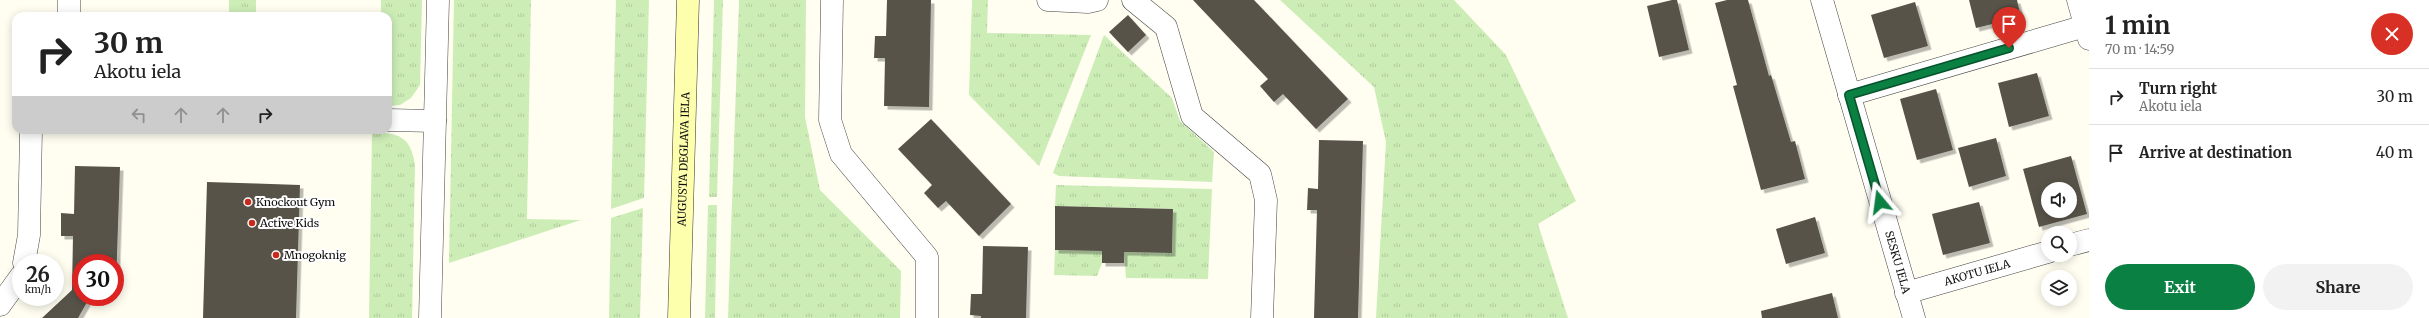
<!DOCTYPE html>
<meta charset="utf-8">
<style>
body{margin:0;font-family:Merriweather,serif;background:#f2f2f2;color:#222;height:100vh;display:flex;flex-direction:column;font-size:15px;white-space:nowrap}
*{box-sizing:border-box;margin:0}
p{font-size:13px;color:#767676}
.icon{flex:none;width:22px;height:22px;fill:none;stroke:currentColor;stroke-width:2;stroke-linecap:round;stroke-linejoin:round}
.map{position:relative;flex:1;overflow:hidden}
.panel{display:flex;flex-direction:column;background:#fff;width:340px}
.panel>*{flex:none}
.hud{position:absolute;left:12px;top:12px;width:380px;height:122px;border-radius:12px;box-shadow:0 2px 10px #0003;background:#fff;color:#222;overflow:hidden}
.tools{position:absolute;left:2041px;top:182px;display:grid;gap:8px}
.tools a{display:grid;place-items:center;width:36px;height:36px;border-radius:50%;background:#fff;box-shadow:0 2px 10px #0003;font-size:20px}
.speed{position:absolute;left:12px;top:254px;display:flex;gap:8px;font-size:20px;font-weight:700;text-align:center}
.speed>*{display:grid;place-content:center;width:52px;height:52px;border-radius:50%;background:#fff;box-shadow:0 2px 10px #0003;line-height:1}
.speed small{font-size:10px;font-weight:400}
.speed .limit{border:6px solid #d22;background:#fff;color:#111}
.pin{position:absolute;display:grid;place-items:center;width:34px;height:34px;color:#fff;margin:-41px -17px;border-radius:50% 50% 50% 0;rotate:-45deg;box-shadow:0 0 4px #0007}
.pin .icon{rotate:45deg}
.me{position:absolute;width:44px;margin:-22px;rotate:344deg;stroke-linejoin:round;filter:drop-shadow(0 0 3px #0008)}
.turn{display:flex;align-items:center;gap:14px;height:84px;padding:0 16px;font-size:18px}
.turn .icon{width:52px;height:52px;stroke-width:2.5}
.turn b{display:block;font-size:28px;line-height:34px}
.lanes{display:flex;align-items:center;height:38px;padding:0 16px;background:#0003;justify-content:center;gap:20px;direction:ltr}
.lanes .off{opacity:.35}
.round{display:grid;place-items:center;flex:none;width:42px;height:42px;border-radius:21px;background:#f2f2f2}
.head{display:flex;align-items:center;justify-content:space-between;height:68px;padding:0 16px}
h1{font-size:24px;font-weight:700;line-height:30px}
.cta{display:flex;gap:8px;margin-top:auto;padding:8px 16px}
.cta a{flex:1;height:46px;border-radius:24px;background:#0b8043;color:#fff;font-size:16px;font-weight:700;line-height:46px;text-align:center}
.cta a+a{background:#f2f2f2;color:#222}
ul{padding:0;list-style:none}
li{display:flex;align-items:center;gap:12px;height:56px;padding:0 16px;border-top:1px solid #e0e0e0}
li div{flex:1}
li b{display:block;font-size:15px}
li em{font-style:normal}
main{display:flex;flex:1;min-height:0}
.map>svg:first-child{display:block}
</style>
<main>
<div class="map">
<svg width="2089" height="318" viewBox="0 0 2089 318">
<defs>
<pattern id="grass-tufts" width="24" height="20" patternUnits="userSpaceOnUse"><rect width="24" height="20" fill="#cdedb7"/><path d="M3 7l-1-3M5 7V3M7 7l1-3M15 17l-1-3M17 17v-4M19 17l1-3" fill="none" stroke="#afca9c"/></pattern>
<filter id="shadow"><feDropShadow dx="3.5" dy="3.5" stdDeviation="0" flood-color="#0004"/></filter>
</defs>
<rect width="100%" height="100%" fill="#fffef1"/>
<path fill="url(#grass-tufts)" d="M229,0H256V16H229Z
M381,0H422L420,85L411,98L400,105L388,106V16H381Z
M454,0H531L527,219L581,220L449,263Z
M616,0H649L644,198L611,209Z
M714,0H723L717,197H709Z
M739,0H806L805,117L820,190L901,271L900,318H728Z
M972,0H988L987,33L1091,35L1039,166L969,95Z
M1280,0H1454L1506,55L1576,201L1538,224L1568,318H1376L1386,142L1374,87Z
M1104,35L1172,98L1180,121L1214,152L1212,182L1059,176L1053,173Z
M372,132C398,133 411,136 415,165L412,318H369Z
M1056,185L1212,189L1208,279L1126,278L1124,252L1172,253L1173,209L1055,206Z
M708,205H717L715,318H705Z
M643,208L640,318H609L611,218Z
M1055,250L1102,251V263L1097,276L1054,275Z"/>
<path fill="#58524a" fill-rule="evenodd" filter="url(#shadow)" d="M887,0H931L929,107L884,106L885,58H874L875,36H886Z
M1193,0H1254L1348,99L1316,129L1283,94L1274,102L1260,86L1268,79Z
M1672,0H1677L1689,50L1659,57L1647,6Z
M1727,0H1748L1769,76L1771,75L1791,142L1795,141L1805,179L1761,190L1733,86L1737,85L1715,3Z
M1969,0H2017L2021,17L1976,28Z
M1915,2L1928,46L1884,58L1871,15Z
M1128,15L1146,35L1128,52L1109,32Z
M2037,73L2049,116L2009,127L1998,83Z
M1936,89L1953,150L1917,160L1900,99Z
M931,119L1011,204L979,236L946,201L938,208L924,193L932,185L898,149Z
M1996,138L2006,176L1969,187L1958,148Z
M1319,140L1363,141L1358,318H1314L1317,210H1307L1308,188L1318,189Z
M2071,156L2087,214L2039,227L2023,169ZM2048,189H2070V211H2048Z
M75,166L120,167L116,285L115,263H81V297H90L78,318H42L72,290L73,236H61V213L74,214Z
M207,182L300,185L296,318H203Z
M1979,202L1990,243L1943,255L1932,214Z
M1055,206L1173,209L1172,253L1124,252V263H1102V251L1055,250Z
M1815,217L1825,253L1786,264L1776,229Z
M983,246L1028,247L1026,318H981V316L970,315L971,294H982Z
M1832,293L1838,318H1762L1761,311Z"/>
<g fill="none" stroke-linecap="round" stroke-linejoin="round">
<g stroke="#424242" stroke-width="23">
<g id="minor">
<path d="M832,0L830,120L841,154L927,257V318"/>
<path d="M1048,0L1088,2L1097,0"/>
<path d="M1133,0L1166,27L1192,116L1260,174L1266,200L1262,318"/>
<path id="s1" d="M1822,0L1914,318"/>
<path d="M2078,0L2089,39"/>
<path d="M69,16V0"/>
<path d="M1849,95L2085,26"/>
<path d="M388,120L435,121"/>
<path d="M2070,245L2089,240"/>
<path d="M24,263L29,235L31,130"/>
<path id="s2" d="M1906,293L2048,252"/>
<path d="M0,305L21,276"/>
<path d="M430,318L438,0"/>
</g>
</g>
<g stroke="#313131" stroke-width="23">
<g id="secondary">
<path id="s3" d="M679,318L688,0"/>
</g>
</g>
<use href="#minor" stroke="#fff" stroke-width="22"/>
<use href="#secondary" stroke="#feffac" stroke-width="22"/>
</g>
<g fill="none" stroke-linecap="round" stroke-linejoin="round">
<g stroke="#07532c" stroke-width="10">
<path id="route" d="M1880,202L1849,95L2009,48"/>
</g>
<use href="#route" stroke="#0b8043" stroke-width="7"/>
</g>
<g fill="#c9291d" stroke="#fff" stroke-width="1.5">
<circle cx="248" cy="202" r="4"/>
<circle cx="252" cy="223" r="4"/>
<circle cx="276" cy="255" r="4"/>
</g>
<g text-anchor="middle" stroke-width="4" stroke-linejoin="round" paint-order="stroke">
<g font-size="11" fill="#0f0f0f" stroke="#fff">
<text dy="4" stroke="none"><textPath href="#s3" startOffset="159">AUGUSTA DEGLAVA IELA</textPath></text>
<text dy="4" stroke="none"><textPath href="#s1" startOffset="273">SESKU IELA</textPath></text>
<text dy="4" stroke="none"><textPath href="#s2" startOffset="74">AKOTU IELA</textPath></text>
</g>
<g font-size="11" fill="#0f0f0f" stroke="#fff" text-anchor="start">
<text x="256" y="206">Knockout Gym</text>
<text x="260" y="227">Active Kids</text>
<text x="284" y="259">Mnogoknig</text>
</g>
</g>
</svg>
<div class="tools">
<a><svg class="icon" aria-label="sound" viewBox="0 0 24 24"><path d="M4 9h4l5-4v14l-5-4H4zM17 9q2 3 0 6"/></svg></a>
<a><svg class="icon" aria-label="search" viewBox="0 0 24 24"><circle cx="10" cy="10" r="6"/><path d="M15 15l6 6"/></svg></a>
<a><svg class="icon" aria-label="layers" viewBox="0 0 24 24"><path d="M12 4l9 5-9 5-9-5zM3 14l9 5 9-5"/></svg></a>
</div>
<div class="speed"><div>26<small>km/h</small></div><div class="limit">30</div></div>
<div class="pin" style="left:2009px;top:48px;background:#d93025"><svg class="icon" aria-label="arrive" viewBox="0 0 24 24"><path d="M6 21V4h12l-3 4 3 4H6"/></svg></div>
<svg class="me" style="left:1880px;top:202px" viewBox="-20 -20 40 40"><path d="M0-17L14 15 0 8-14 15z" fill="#0b8043" stroke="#fff" stroke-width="4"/></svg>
<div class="hud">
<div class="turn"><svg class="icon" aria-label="right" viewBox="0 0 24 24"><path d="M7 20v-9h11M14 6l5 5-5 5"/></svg><div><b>30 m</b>Akotu iela</div></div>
<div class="lanes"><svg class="icon off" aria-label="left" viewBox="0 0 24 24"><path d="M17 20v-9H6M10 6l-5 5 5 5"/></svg><svg class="icon off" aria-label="ahead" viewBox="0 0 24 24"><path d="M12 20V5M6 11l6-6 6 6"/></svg><svg class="icon off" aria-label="ahead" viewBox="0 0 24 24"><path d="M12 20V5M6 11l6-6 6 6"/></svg><svg class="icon" aria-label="right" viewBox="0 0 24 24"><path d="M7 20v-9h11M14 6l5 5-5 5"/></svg></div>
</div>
</div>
<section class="panel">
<div class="head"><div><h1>1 min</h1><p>70 m · 14:59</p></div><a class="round" style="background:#d93025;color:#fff"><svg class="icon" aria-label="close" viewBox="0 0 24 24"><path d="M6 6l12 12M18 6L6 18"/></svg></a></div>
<ul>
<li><svg class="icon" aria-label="right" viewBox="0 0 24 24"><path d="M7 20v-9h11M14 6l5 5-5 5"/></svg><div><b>Turn right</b><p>Akotu iela</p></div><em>30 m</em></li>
<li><svg class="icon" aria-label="arrive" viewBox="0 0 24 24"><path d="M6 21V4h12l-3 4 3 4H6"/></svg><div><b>Arrive at destination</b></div><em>40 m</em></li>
</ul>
<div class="cta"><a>Exit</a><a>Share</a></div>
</section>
</main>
